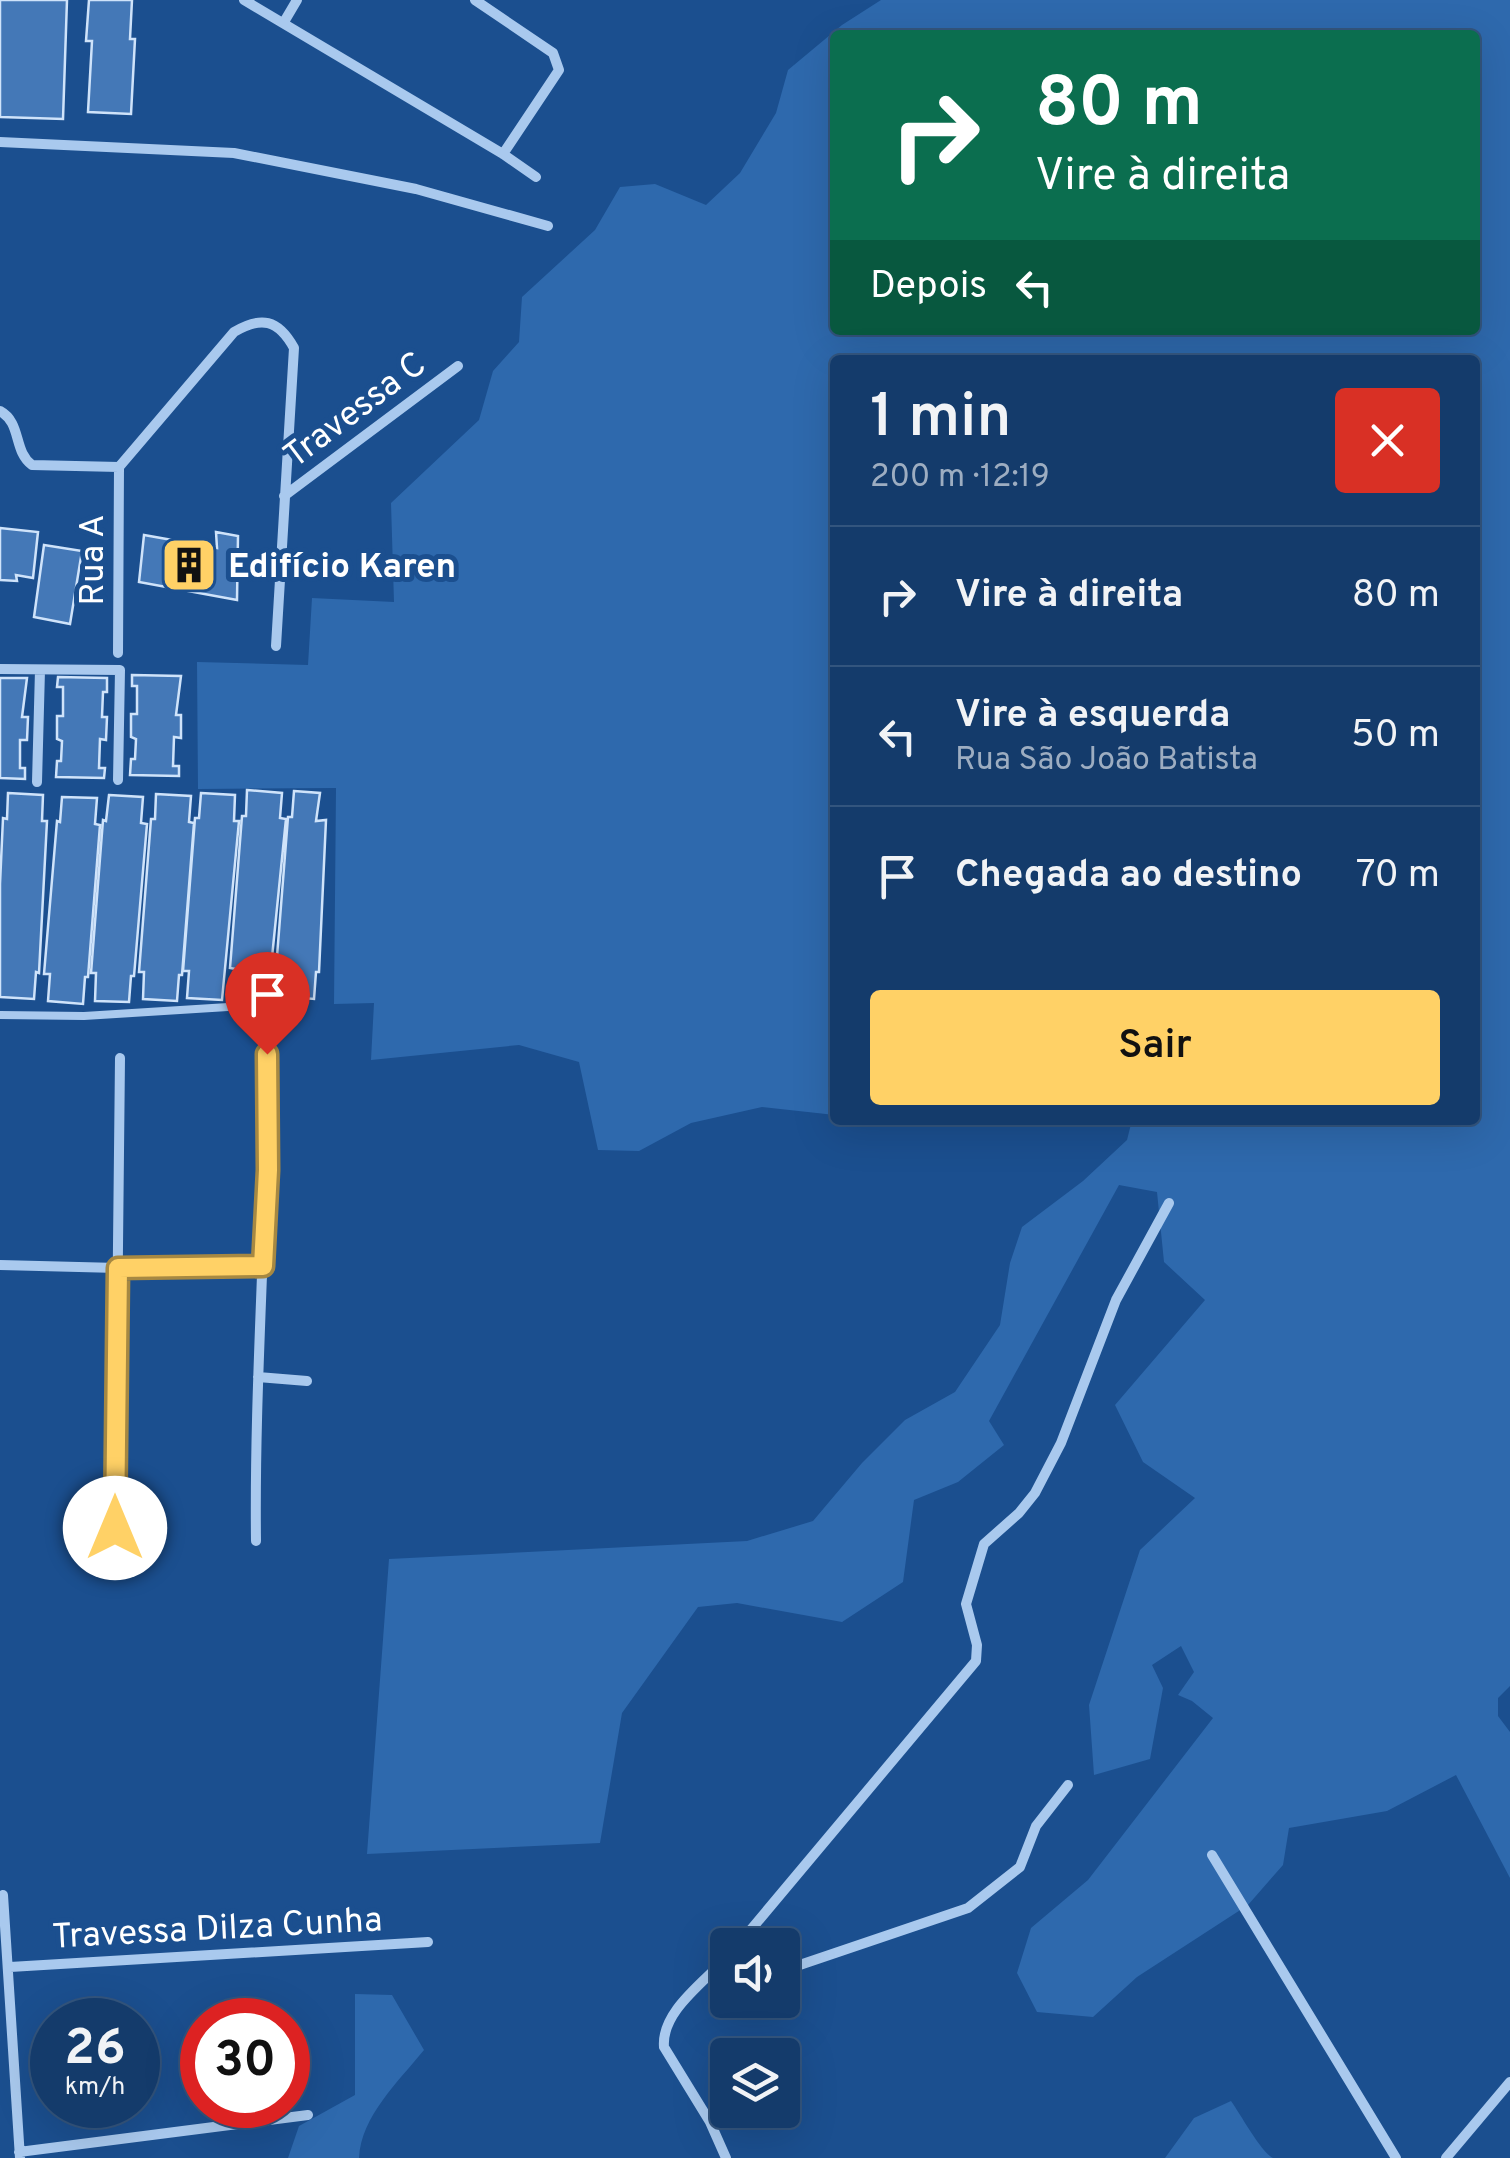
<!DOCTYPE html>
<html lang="pt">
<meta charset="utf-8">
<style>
body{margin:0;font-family:Overpass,sans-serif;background:#1d4271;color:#f1f3f6;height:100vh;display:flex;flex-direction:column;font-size:38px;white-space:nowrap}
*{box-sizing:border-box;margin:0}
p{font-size:32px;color:#9dadc1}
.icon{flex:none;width:55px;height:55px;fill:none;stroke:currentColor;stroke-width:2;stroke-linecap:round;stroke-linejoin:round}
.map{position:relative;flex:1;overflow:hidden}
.drawer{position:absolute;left:830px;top:355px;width:650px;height:770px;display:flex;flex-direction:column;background:#143b6b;border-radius:10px;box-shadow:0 10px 40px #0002,0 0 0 2px #33557e}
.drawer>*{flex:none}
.guide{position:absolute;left:830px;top:30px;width:650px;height:305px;border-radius:10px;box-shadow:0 10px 40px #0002,0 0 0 2px #33557e;background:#0b6e4f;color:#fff;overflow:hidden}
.buttons{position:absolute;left:710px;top:1928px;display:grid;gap:20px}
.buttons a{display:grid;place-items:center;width:90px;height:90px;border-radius:10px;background:#143b6b;box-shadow:0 10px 40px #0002,0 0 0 2px #33557e;font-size:50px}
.speed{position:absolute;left:30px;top:1998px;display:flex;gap:20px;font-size:50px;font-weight:700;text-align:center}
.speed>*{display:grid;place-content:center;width:130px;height:130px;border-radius:50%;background:#143b6b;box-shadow:0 10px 40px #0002,0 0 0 2px #33557e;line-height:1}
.speed small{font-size:25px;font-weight:400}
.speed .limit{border:15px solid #d22;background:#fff;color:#111}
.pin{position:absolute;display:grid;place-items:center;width:85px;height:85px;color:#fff;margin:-102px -42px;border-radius:50% 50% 50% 0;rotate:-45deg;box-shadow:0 0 10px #0007}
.pin .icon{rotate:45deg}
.me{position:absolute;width:110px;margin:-55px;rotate:0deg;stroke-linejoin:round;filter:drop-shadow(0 0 8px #0008)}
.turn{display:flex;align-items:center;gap:35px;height:210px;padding:0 40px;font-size:45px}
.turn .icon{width:130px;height:130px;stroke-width:2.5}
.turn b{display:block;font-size:70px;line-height:85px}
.then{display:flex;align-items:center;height:95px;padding:0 40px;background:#0003;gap:20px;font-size:38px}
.round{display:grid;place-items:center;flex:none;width:105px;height:105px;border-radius:10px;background:#1d4271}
.overview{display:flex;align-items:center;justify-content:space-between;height:170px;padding:0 40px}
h1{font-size:60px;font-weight:600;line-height:75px}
.action{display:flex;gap:20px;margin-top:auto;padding:20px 40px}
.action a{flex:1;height:115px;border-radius:10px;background:#ffd166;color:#111;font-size:40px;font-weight:600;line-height:115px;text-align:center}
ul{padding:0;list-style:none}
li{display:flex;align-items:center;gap:30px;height:140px;padding:0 40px;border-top:2px solid #33557e}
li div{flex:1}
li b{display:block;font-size:38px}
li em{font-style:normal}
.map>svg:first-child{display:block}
</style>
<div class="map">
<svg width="1510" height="2158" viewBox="0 0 1510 2158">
<rect width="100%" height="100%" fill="#1b4f8f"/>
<path fill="#2e69ad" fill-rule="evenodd" d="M881,0H1510V1686L1498,1698V1716L1510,1732V1878L1456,1775L1387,1811L1289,1828L1283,1865L1248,1905L1137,1977L1093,2017L1037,2012L1017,1973L1031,1928L1088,1880L1213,1718L1192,1701L1178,1695L1194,1672L1181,1646L1152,1665L1163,1688L1150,1759L1094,1775L1089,1705L1140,1550L1195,1498L1143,1462L1115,1405L1205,1300L1164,1262L1157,1192L1119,1185L989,1421L1004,1445L958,1482L914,1500L903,1582L842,1622L737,1603L698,1607L622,1713L600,1843L367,1854L389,1559L747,1541L813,1521L862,1463L905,1420L955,1392L1000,1325L1010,1263L1022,1227L1083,1181L1127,1140L1132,1120H1475V360H835V1115L762,1107L691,1123L639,1151L598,1150L579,1062L519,1045L371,1060L374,1003L334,1004L336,788L198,789L197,662L308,665L312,598L394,602L391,503L479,420L493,371L519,342L522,297L595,230L620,187L655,184L706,205L740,173L776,113L788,70L842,25ZM835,35H1475V330H835Z
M355,1994L392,1995L424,2050C399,2081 361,2116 359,2158H288L299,2126L355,2095Z
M1231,2101C1241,2115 1261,2152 1273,2158H1165L1194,2118Z"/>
<path fill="#4478b7" stroke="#cfe3fa" stroke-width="2.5" d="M0,0H67L63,119L0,117Z
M89,0H132L130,39H135L131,114L88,112L92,41H86Z
M0,528L38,532L33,578L16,575L17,581L0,580Z
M216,532L238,536L237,600L139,582L144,535L217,548Z
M44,545L82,551L70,624L34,617Z
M132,675L181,676L176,715H181V738L174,737L173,766H179V776L130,775L131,759H135L136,739L131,737V714H137V686H132Z
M58,677L107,678V692H103L102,717H107L106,740L100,739L99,768H105L104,778L56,777L57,761H61L62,741L57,739V716H63V687H57Z
M0,678H27L22,717H28L27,740H20V768H25V779L0,778Z
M247,790L282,793L280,818L286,819L268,997L234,996L236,969L230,968L242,816H246Z
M294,791L320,793L316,821L326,820L319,972H316L314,999L280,996L282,969H276L288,817H292Z
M8,793L43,795L42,821H47L39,973L36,972L34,999L0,997V884L3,818L7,819Z
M201,793L235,795L234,821H239L222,1000L187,998L189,971H183L195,818H199Z
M156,794L191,796L189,822L194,823L182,975H179L177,1001L143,999L144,972H139L151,819H155Z
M109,795L143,797L141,823L147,824L134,976H131L129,1002L95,1001L96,973H91L103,820L106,821Z
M62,797L97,798L95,824L100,825L88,977H85L83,1004L48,1001L50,974H44L57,821L60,822Z"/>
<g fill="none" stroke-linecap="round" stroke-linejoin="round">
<path stroke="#a9c9ee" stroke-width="8" d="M0,1015L84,1016L277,1004"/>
<path stroke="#a9c9ee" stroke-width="10" d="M244,0L503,154L536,177
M475,0L553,53L559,70L503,154
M284,22L297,0
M0,142L234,153L416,189L548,226
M0,411C22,423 13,451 32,465L119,467
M119,467L234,332C261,316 278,319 294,348L276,646
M284,496L458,366
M118,653L119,467
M0,669L120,670L118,780
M37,782L40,670
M0,1265L118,1268L263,1266
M258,1377L307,1381
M115,1527L120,1058
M256,1541C254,1379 268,1217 267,1054
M1212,1855L1396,2158
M3,1895L20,2158
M738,1945L976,1661L977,1645L966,1604L984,1544L1019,1513L1035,1493L1061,1443L1116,1300L1169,1203
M10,1967L428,1942
M782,1971L968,1908L1020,1867L1036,1826L1068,1785
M709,1978L728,1977
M19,2152L308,2115
M726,2158L710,2122L664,2047C661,2011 705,1982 728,1956
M1446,2158L1510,2082"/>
</g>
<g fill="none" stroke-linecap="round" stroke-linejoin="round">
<g stroke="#a68842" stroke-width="25">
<path id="route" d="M115,1528L118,1268L263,1266L268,1170L267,1054"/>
</g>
<use href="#route" stroke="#ffd166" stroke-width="18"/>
</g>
<defs>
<g id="building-square" transform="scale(2.875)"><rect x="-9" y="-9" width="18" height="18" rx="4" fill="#ffd166" stroke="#1b4f8f"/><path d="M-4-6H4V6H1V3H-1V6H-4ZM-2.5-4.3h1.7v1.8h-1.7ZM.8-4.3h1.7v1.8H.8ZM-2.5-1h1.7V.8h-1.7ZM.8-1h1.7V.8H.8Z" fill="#111"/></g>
</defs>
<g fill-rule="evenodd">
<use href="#building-square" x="189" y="565"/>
</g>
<g text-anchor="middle" stroke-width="10" stroke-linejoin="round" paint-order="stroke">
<g font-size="35" fill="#fff" stroke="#1b4f8f">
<text transform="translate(354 409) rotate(-37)" y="12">Travessa C</text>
<text transform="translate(91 560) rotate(-90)" y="12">Rua A</text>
<text transform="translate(217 1927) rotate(-3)" y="12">Travessa Dilza Cunha</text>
</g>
<g font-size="35" font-weight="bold" fill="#fff" stroke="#1b4f8f" text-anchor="start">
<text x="228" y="577">Edifício Karen</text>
</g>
</g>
</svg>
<div class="buttons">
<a><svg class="icon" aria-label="sound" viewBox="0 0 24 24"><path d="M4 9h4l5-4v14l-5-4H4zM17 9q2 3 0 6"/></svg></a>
<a><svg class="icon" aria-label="layers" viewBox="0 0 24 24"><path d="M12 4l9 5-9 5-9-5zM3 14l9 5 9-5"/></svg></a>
</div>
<div class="speed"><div>26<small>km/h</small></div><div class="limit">30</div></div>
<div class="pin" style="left:267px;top:1054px;background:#d93025"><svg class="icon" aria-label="arrive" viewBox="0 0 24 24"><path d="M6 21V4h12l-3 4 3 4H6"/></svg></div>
<svg class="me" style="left:115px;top:1528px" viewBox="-20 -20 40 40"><circle r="19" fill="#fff"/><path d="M0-13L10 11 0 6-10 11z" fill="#ffd166"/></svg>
<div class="guide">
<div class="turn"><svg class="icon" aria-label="right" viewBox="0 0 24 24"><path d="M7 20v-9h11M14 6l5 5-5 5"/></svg><div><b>80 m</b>Vire à direita</div></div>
<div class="then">Depois<svg class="icon" aria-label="left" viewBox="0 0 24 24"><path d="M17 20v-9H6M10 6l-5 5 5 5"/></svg></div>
</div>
<section class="drawer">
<div class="overview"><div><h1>1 min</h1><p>200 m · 12:19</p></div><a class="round" style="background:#d93025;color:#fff"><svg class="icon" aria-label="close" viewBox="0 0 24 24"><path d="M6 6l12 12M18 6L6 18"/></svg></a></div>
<ul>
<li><svg class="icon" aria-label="right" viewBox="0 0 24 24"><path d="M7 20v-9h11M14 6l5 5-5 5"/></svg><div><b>Vire à direita</b></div><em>80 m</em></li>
<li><svg class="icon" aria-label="left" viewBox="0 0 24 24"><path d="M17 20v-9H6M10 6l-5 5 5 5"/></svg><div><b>Vire à esquerda</b><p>Rua São João Batista</p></div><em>50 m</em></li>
<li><svg class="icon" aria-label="arrive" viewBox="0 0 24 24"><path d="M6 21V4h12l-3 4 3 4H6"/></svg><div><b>Chegada ao destino</b></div><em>70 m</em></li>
</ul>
<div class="action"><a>Sair</a></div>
</section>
</div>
